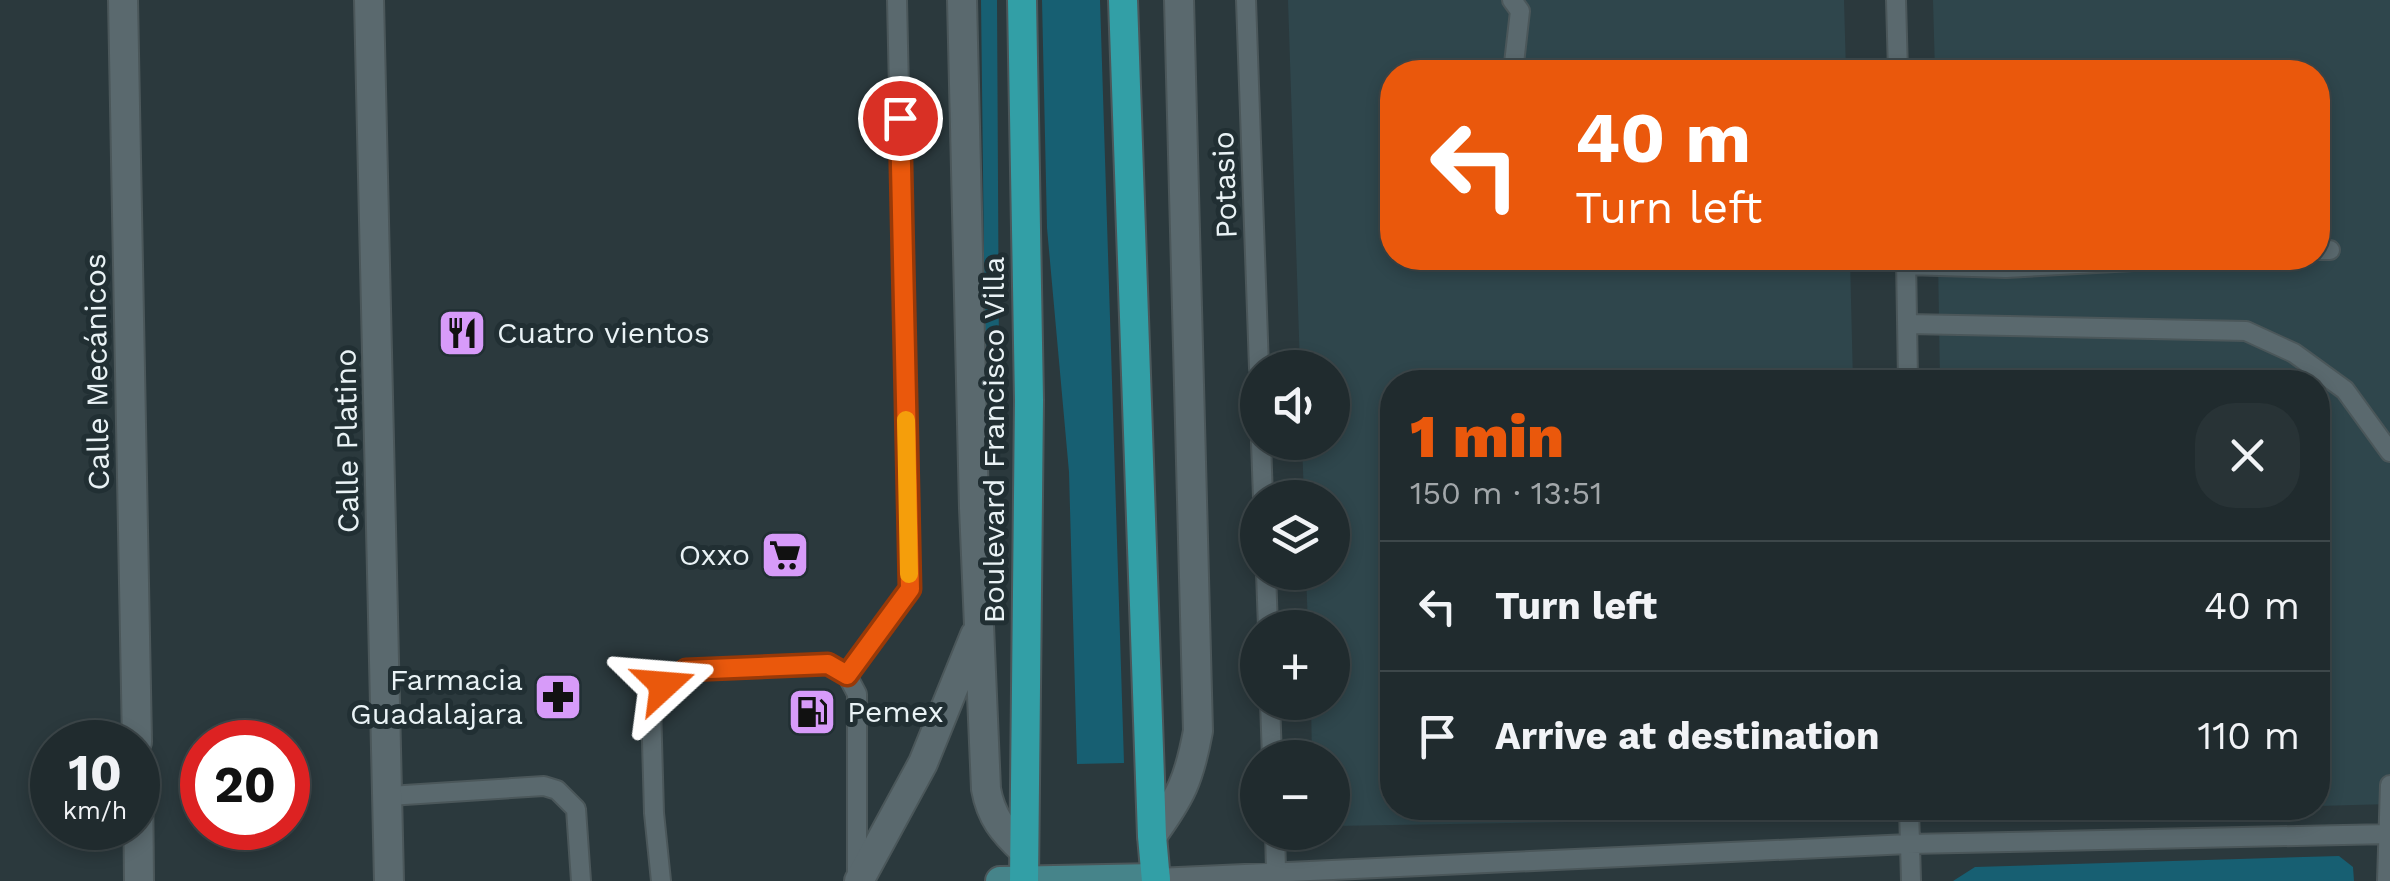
<!DOCTYPE html>
<meta charset="utf-8">
<style>
body{margin:0;font-family:"Work Sans",sans-serif;background:#283336;color:#f1f3f6;height:100vh;display:flex;flex-direction:column;font-size:38px;white-space:nowrap}
*{box-sizing:border-box;margin:0}
p{font-size:32px;color:#a2a7aa}
.icon{flex:none;width:55px;height:55px;fill:none;stroke:currentColor;stroke-width:2;stroke-linecap:round;stroke-linejoin:round}
.map{position:relative;flex:1;overflow:hidden}
.panel{position:absolute;left:1380px;top:370px;width:950px;height:450px;display:flex;flex-direction:column;background:#202b2e;border-radius:40px;box-shadow:0 5px 15px #0003,0 0 0 2px #3d474a}
.panel>*{flex:none}
.guide{position:absolute;left:1380px;top:60px;width:950px;height:210px;border-radius:40px;box-shadow:0 5px 15px #0003,0 0 0 2px #3d474a;background:#ea580c;color:#fff;overflow:hidden}
.tools{position:absolute;left:1240px;top:350px;display:grid;gap:20px}
.tools a{display:grid;place-items:center;width:110px;height:110px;border-radius:50%;background:#202b2e;box-shadow:0 5px 15px #0003,0 0 0 2px #3d474a;font-size:50px}
.speed{position:absolute;left:30px;top:720px;display:flex;gap:20px;font-size:50px;font-weight:700;text-align:center}
.speed>*{display:grid;place-content:center;width:130px;height:130px;border-radius:50%;background:#202b2e;box-shadow:0 5px 15px #0003,0 0 0 2px #3d474a;line-height:1}
.speed small{font-size:25px;font-weight:400}
.speed .limit{border:15px solid #d22;background:#fff;color:#111}
.pin{position:absolute;display:grid;place-items:center;width:85px;height:85px;color:#fff;margin:-42px;border:5px solid #fff;border-radius:50%;box-shadow:0 2px 10px #0007}
.me{position:absolute;width:110px;margin:-55px;rotate:71deg;stroke-linejoin:round;filter:drop-shadow(0 0 8px #0008)}
.turn{display:flex;align-items:center;gap:35px;height:210px;padding:0 30px;font-size:45px}
.turn .icon{width:130px;height:130px;stroke-width:2.5}
.turn b{display:block;font-size:70px;line-height:85px}
.round{display:grid;place-items:center;flex:none;width:105px;height:105px;border-radius:40px;background:#283336}
.headline{display:flex;align-items:center;justify-content:space-between;height:170px;padding:0 30px}
h1{font-size:60px;font-weight:800;line-height:75px;color:#ea580c}
ul{padding:0;list-style:none}
li{display:flex;align-items:center;gap:30px;height:130px;padding:0 30px;border-top:2px solid #3d474a}
li div{flex:1}
li b{display:block;font-size:38px}
li em{font-style:normal}
.map>svg:first-child{display:block}
</style>
<div class="map">
<svg width="2390" height="881" viewBox="0 0 2390 881">
<rect width="100%" height="100%" fill="#2b393d"/>
<path fill="#2f464c" d="M1288,0H1844L1846,72H1392V258H1850L1853,382H1392V808H1862L1863,817L1333,826L1332,758L1312,757L1311,703L1332,702V628L1308,627L1306,573L1332,572V498L1304,497L1302,443L1332,442V368L1300,367Z
M1933,0H2390V804L2318,806V382H1940L1938,258H2318V72H1935Z
M1947,808H2275L1947,818Z"/>
<path fill="#175f72" d="M981,0H997L999,363L985,343Z
M1042,0H1100L1124,763L1077,764L1069,472L1047,228Z
M2339,856L2353,867L2354,881H1953L1975,867Z"/>
<g fill="none" stroke-linecap="round" stroke-linejoin="round">
<g stroke="#4b575a" stroke-width="22">
<path id="service" d="M1246,0L1259,368
M1512,0L1520,11L1513,72
M1896,0L1898,72
M2318,250H2330
M1906,258L1908,382
M1906,265L2006,268L2189,258
M1908,324L2246,331L2294,353L2345,390L2390,452
M1261,442L1263,498
M1266,572L1268,628
M847,675L910,589L897,0
M1270,702L1272,758
M389,796L544,786L557,790L576,809L581,881
M1909,808L1911,881
M1275,832L1276,870
M1156,878L1909,844L2390,834
M661,881L654,813L651,705L664,685L686,670L828,664L847,675L857,694V876
M2387,881L2390,785"/>
</g>
<g stroke="#4b575a" stroke-width="32">
<path id="minor" d="M123,0L137,742
M369,0L389,881
M138,780L139,881"/>
</g>
<g stroke="#4b575a" stroke-width="32">
<path id="tertiary" d="M962,0L974,508L986,789C991,817 1003,831 1024,851
M1152,836C1181,796 1189,780 1198,731L1179,0
M859,881L923,763L975,635"/>
</g>
<g stroke="#4b575a" stroke-width="32">
<path id="secondary" d="M1000,881L1156,878"/>
</g>
<g stroke="#4b575a" stroke-width="32">
<path id="primary" d="M1022,0L1029,400L1024,881
M1123,0L1152,836L1156,881"/>
</g>
<use href="#service" stroke="#5a696e" stroke-width="18"/>
<use href="#minor" stroke="#5a696e" stroke-width="28"/>
<use href="#tertiary" stroke="#5a696e" stroke-width="28"/>
<use href="#secondary" stroke="#46848a" stroke-width="28"/>
<use href="#primary" stroke="#329fa6" stroke-width="28"/>
</g>
<g fill="none" stroke-linecap="round" stroke-linejoin="round">
<g stroke="#983908" stroke-width="25">
<path id="route" d="M664,685L686,670L828,664L847,675L910,589L900,118"/>
</g>
<use href="#route" stroke="#ea580c" stroke-width="18"/>
<path stroke="#f59e0b" stroke-width="18" d="M906,420L909,574"/>
</g>
<defs>
<g id="restaurant-square" transform="scale(2.5)"><rect x="-9" y="-9" width="18" height="18" rx="4" fill="#d79bf9" stroke="#212f33"/><path d="M-5-6h1v4h1v-4h1v4h1v-4h1v5L-1.5 .5V6h-2V.5L-5-1ZM5-6V6H3V1.5H1.5Q1.5-4 5-6Z" fill="#111"/></g>
<g id="supermarket-square" transform="scale(2.5)"><rect x="-9" y="-9" width="18" height="18" rx="4" fill="#d79bf9" stroke="#212f33"/><path d="M-6-5.5h2.5l.6 2H6L4.5 2H-2.5L-4.4-4H-6ZM-1.5 3.2a1.3 1.3 0 1 0 .1 0ZM3 3.2a1.3 1.3 0 1 0 .1 0Z" fill="#111"/></g>
<g id="pharmacy-square" transform="scale(2.5)"><rect x="-9" y="-9" width="18" height="18" rx="4" fill="#d79bf9" stroke="#212f33"/><path d="M-2-6h4v4h4v4h-4v4h-4v-4h-4v-4h4Z" fill="#111"/></g>
<g id="fuel-square" transform="scale(2.5)"><rect x="-9" y="-9" width="18" height="18" rx="4" fill="#d79bf9" stroke="#212f33"/><path d="M-5.5-6h7V0h2V4h1.3V-2.5L3-4.5l.8-.8L6-3V5H2.5V1h-1V6h-7ZM-4.2-4.7v3.2H.2V-4.7Z" fill="#111"/></g>
</defs>
<g fill-rule="evenodd">
<use href="#restaurant-square" x="462" y="333"/>
<use href="#supermarket-square" x="785" y="555"/>
<use href="#pharmacy-square" x="558" y="697"/>
<use href="#fuel-square" x="812" y="712"/>
</g>
<g text-anchor="middle" stroke-width="10" stroke-linejoin="round" paint-order="stroke">
<g font-size="30" fill="#e9f2f5" stroke="#212f33">
<text transform="translate(1225 185) rotate(-92)" y="10">Potasio</text>
<text transform="translate(97 372) rotate(-91)" y="10">Calle Mecánicos</text>
<text transform="translate(994 440) rotate(-90)" y="10">Boulevard Francisco Villa</text>
<text transform="translate(347 441) rotate(-91)" y="10">Calle Platino</text>
</g>
<g font-size="30" fill="#e9f2f5" stroke="#212f33" text-anchor="start">
<text x="497" y="343">Cuatro vientos</text>
<text x="750" y="565" text-anchor="end">Oxxo</text>
<text x="523" y="690" text-anchor="end">Farmacia<tspan x="523" dy="34">Guadalajara</tspan></text>
<text x="847" y="722">Pemex</text>
</g>
</g>
</svg>
<div class="tools">
<a><svg class="icon" aria-label="sound" viewBox="0 0 24 24"><path d="M4 9h4l5-4v14l-5-4H4zM17 9q2 3 0 6"/></svg></a>
<a><svg class="icon" aria-label="layers" viewBox="0 0 24 24"><path d="M12 4l9 5-9 5-9-5zM3 14l9 5 9-5"/></svg></a>
<a>+</a>
<a>−</a>
</div>
<div class="speed"><div>10<small>km/h</small></div><div class="limit">20</div></div>
<div class="pin" style="left:900px;top:118px;background:#d93025"><svg class="icon" aria-label="arrive" viewBox="0 0 24 24"><path d="M6 21V4h12l-3 4 3 4H6"/></svg></div>
<svg class="me" style="left:664px;top:685px" viewBox="-20 -20 40 40"><path d="M0-17L14 15 0 8-14 15z" fill="#ea580c" stroke="#fff" stroke-width="4"/></svg>
<div class="guide">
<div class="turn"><svg class="icon" aria-label="left" viewBox="0 0 24 24"><path d="M17 20v-9H6M10 6l-5 5 5 5"/></svg><div><b>40 m</b>Turn left</div></div>
</div>
<section class="panel">
<div class="headline"><div><h1>1 min</h1><p>150 m · 13:51</p></div><a class="round"><svg class="icon" aria-label="close" viewBox="0 0 24 24"><path d="M6 6l12 12M18 6L6 18"/></svg></a></div>
<ul>
<li><svg class="icon" aria-label="left" viewBox="0 0 24 24"><path d="M17 20v-9H6M10 6l-5 5 5 5"/></svg><div><b>Turn left</b></div><em>40 m</em></li>
<li><svg class="icon" aria-label="arrive" viewBox="0 0 24 24"><path d="M6 21V4h12l-3 4 3 4H6"/></svg><div><b>Arrive at destination</b></div><em>110 m</em></li>
</ul>
</section>
</div>
